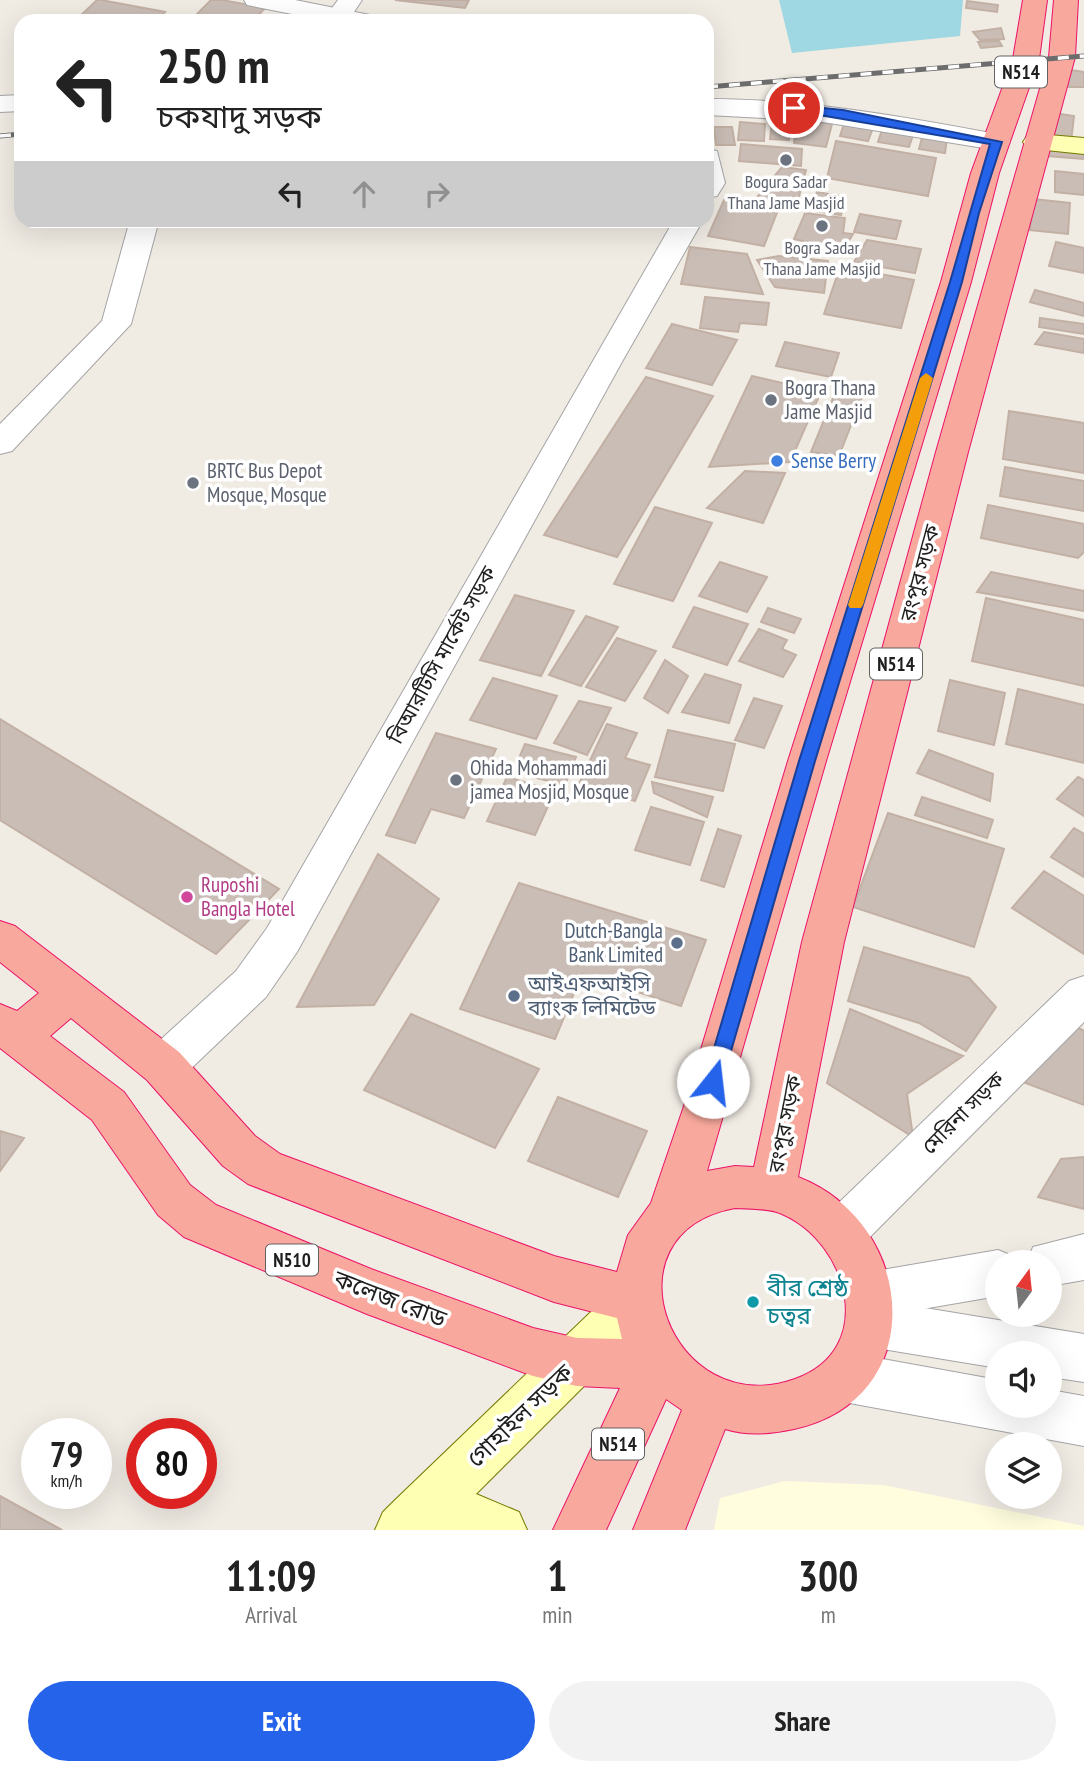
<!DOCTYPE html>
<meta charset="utf-8">
<style>
body{margin:0;font-family:"PT Sans Narrow","Noto Sans Bengali",sans-serif;background:#f2f2f2;color:#222;height:100vh;display:flex;flex-direction:column;font-size:26px;white-space:nowrap}
*{box-sizing:border-box;margin:0}
p{font-size:23px;color:#767676}
.icon{flex:none;width:38px;height:38px;fill:none;stroke:currentColor;stroke-width:2;stroke-linecap:round;stroke-linejoin:round}
.map{position:relative;height:1530px;overflow:hidden}
.drawer{display:flex;flex-direction:column;background:#fff;flex:1}
.drawer>*{flex:none}
.hud{position:absolute;left:14px;top:14px;width:700px;height:214px;border-radius:21px;box-shadow:0 7px 28px #0002;background:#fff;color:#222;overflow:hidden}
.needle{width:46px;rotate:15deg}
.tools{position:absolute;left:985px;top:1250px;display:grid;gap:14px}
.tools a{display:grid;place-items:center;width:77px;height:77px;border-radius:50%;background:#fff;box-shadow:0 7px 28px #0002;font-size:35px}
.speed{position:absolute;left:21px;top:1418px;display:flex;gap:14px;font-size:35px;font-weight:700;text-align:center}
.speed>*{display:grid;place-content:center;width:91px;height:91px;border-radius:50%;background:#fff;box-shadow:0 7px 28px #0002;line-height:1}
.speed small{font-size:18px;font-weight:400}
.speed .limit{border:10px solid #d22;background:#fff;color:#111}
.pin{position:absolute;display:grid;place-items:center;width:60px;height:60px;color:#fff;margin:-30px;border:4px solid #fff;border-radius:50%;box-shadow:0 2px 7px #0007}
.me{position:absolute;width:77px;margin:-38px;rotate:16deg;stroke-linejoin:round;filter:drop-shadow(0 0 5px #0008)}
.turn{display:flex;align-items:center;gap:24px;height:147px;padding:0 28px;font-size:32px}
.turn .icon{width:91px;height:91px;stroke-width:2.5}
.turn b{display:block;font-size:49px;line-height:60px}
.lanes{display:flex;align-items:center;height:66px;padding:0 28px;background:#0003;justify-content:center;gap:35px;direction:ltr}
.lanes .off{opacity:.35}
.eta{display:flex;justify-content:space-evenly;align-items:center;height:119px;text-align:center}
.eta b{font-size:42px;font-weight:800;line-height:49px}
.button{display:flex;gap:14px;margin-top:auto;padding:14px 28px}
.button a{flex:1;height:80px;border-radius:42px;background:#2563eb;color:#fff;font-size:28px;font-weight:800;line-height:80px;text-align:center}
.button a+a{background:#f2f2f2;color:#222}
.map>svg:first-child{display:block}
</style>
<div class="map">
<svg width="1084" height="1530" viewBox="0 0 1084 1530">
<rect width="100%" height="100%" fill="#f0ebe3"/>
<path fill="#fffdde" d="M785,1481L884,1485L1084,1526V1530H714L720,1498Z"/>
<path fill="#9fd7e2" d="M779,0H963L960,36L792,53Z"/>
<path fill="#c9bdb6" stroke="#c3b0a4" stroke-width="2" d="M97,0H101L165,12L157,21H75Z
M211,0H222L265,8L253,21H190Z
M395,0H469L465,8Z
M967,1L998,5L997,12L966,8Z
M1001,28L1004,39L980,40L973,32Z
M999,41L1002,46L981,48L978,42Z
M1064,69L1084,72V87H1069Z
M1054,113L1074,116L1071,142L1050,140Z
M797,119L832,124L826,147L794,143Z
M845,121L874,125L868,141L840,136Z
M740,122L765,124L764,141L738,140Z
M772,124L790,125L789,140L770,139Z
M714,127H732L735,145H716Z
M883,127L914,132L909,147L878,142Z
M923,134L947,138L945,153L919,149Z
M836,141L936,158L928,196L827,178Z
M741,144L802,149L801,166L739,161Z
M1052,149L1084,152V159L1045,156Z
M782,167L806,170L796,208L753,202Z
M1055,171L1084,174V195L1055,192Z
M817,192L846,197L841,215L809,210Z
M1033,199L1070,203L1068,234L1030,230Z
M724,200L778,210L764,246L708,236Z
M805,213L845,218L843,233L853,234L843,250L794,239Z
M860,214L901,221L896,239L854,232Z
M867,240L921,249L915,273L854,262Z
M1056,242L1084,248V273L1049,266Z
M690,247L747,254L763,294L681,284Z
M779,256L828,261L824,293L775,287L757,260Z
M840,267L914,280L901,328L824,314Z
M1035,290L1084,303V316L1030,302Z
M705,297L769,303L766,325L740,323L738,332L700,328Z
M1040,318L1084,324V334L1039,327Z
M672,324L737,340L712,385L646,368Z
M1044,332L1084,339V353L1035,344Z
M785,342L839,353L831,377L776,366Z
M752,376L821,392L790,462L709,467Z
M646,377L713,396L617,557L544,535Z
M839,383L866,387L839,456L811,452Z
M1009,411L1084,423V473L1003,459Z
M1005,467L1084,481V511L1000,496Z
M745,471L785,473L763,523L707,508Z
M988,505L1084,524V552L1078,558L981,538Z
M655,507L712,523L673,601L614,584Z
M720,562L767,577L747,612L699,596Z
M991,572L1084,591V611L977,592Z
M515,595L574,611L541,676L480,660Z
M986,598L1084,620V686L972,661Z
M694,607L748,624L727,665L673,647Z
M768,608L801,619L794,633L761,622Z
M586,616L618,627L581,686L549,675Z
M759,629L787,640L782,649L796,655L783,677L739,661Z
M617,638L656,651L625,701L586,687Z
M665,660L688,676L668,713L644,698Z
M705,674L741,685L729,723L682,712Z
M493,678L557,696L536,739L470,720Z
M950,680L1005,693L994,745L938,731Z
M1018,689L1084,705V763L1006,744Z
M754,698L782,706L764,748L735,740Z
M579,701L611,708L587,755L554,743Z
M0,719L279,889L216,954L0,820Z
M607,724L637,733L625,758L650,765L635,801L579,784Z
M668,730L735,744L723,791L655,777Z
M436,733L496,749L464,818L431,809L415,843L386,835Z
M525,744L576,757L565,785L513,772Z
M929,750L993,774L990,801L917,773Z
M507,777L555,791L535,835L487,821Z
M1078,777L1084,780V816L1057,799Z
M652,782L713,797L707,817L654,793Z
M922,797L993,820L987,838L915,815Z
M651,807L704,822L690,865L635,850Z
M888,813L1004,849L974,947L853,907Z
M1074,828L1084,834V877L1051,857Z
M718,829L741,836L724,887L701,880Z
M378,854L439,899L374,1005L297,1007Z
M1044,871L1084,896V954L1012,908Z
M519,883L706,940L681,1006L582,974L555,1039L460,1009Z
M864,947L969,978L996,1007L966,1051L919,1023L848,1001Z
M850,1009L963,1056L907,1094L913,1137L827,1083Z
M411,1014L539,1069L495,1148L364,1090Z
M1071,1024L1084,1031V1105L1015,1079Z
M558,1097L647,1131L618,1197L528,1161Z
M0,1131L24,1138L0,1171Z
M1084,1157V1209L1038,1197L1061,1159Z
M0,1496L62,1530H0Z"/>
<g fill="none" stroke-linecap="round" stroke-linejoin="round">
<g stroke="#a5a5a5" stroke-width="2">
<path id="minor" d="M338,0H362L348,21H330L326,16Z
M21,95V111L0,112V96Z
M707,149L717,151L725,183L717,196L707,198Z
M130,220H159L131,324L12,451L0,454V424L102,321Z
M674,220H703L623,360L297,952L266,997L179,1080L163,1085L147,1080L141,1066L147,1052L236,971L267,928Z
M1084,976V1022L859,1248L842,1254L825,1248L819,1232L825,1216L1069,981Z
M1084,1234V1280L1050,1286V1262H1027L1033,1247Z
M998,1250L1015,1257L1017,1262H998V1296L870,1318L853,1311L846,1295L853,1279L870,1272Z"/>
</g>
<g stroke="#a5a5a5" stroke-width="2">
<path id="tertiary" d="M244,0H295L375,16L379,21H327L247,5Z
M707,99C805,99 900,116 996,134L1006,136L1010,142L1006,148L996,150L817,121L707,115Z
M870,1299L1084,1334V1382L1050,1377V1353H998V1368L870,1347L853,1340L846,1323L853,1306Z
M844,1352L998,1380V1405H1050V1390L1084,1396V1446L844,1402L827,1394L819,1377L827,1360Z"/>
</g>
<g stroke="#747b00" stroke-width="2">
<path id="secondary" d="M1037,134L1084,138V154L1027,148L1023,142L1027,136Z
M637,1277L654,1284L661,1300L654,1316L476,1494L519,1512L527,1530H375L383,1512L392,1503L620,1284Z"/>
</g>
<g stroke="#ec1269" stroke-width="2">
<path id="trunk" d="M1023,0H1047L1039,59L999,173L971,282L826,761L707,1171L735,1166L754,1167L802,942L936,452L1049,57L1054,0H1078L1075,57L968,452L844,942L798,1177C917,1223 932,1399 794,1429C770,1434 748,1436 725,1429L685,1530H633L682,1410L666,1399L606,1530H553L620,1388L577,1386L533,1376L367,1314L184,1237L158,1215L92,1120L0,1048V1004L17,1011L39,993L0,962V921L15,926L179,1052L255,1136L280,1154L554,1256L617,1272L628,1235L651,1203L683,1109L788,761L941,282L971,173L1013,59ZM71,1018L147,1080L223,1166L248,1184L554,1302L617,1318L622,1339L577,1338L533,1328L371,1269L216,1205L190,1185L124,1092L50,1036ZM735,1208C750,1209 769,1208 782,1214C849,1243 878,1350 795,1379C671,1423 599,1233 735,1208Z"/>
</g>
<use href="#minor" fill="#fff" fill-rule="evenodd"/>
<use href="#tertiary" fill="#fff" fill-rule="evenodd"/>
<use href="#secondary" fill="#ffffb3" fill-rule="evenodd"/>
<use href="#trunk" fill="#f8a89c" fill-rule="evenodd"/>
<g stroke="#6c6c6c" stroke-width="5">
<path id="rail" d="M707,87L1084,56
M0,136L21,134"/>
</g>
<use href="#rail" stroke="#fff" stroke-width="3.5" stroke-dasharray="11" stroke-linecap="butt"/>
</g>
<path fill="#2563eb" stroke="#184099" stroke-width="2" d="M794,105L843,110L1002,142L979,213L962,282L815,761L722,1082L719,1088L713,1091L706,1088L704,1082L799,761L950,282L990,144L790,110L788,108Z"/>
<path fill="#f59e0b" d="M926,373L933,378L863,605L861,608H850L848,605L920,378Z"/>
<g fill="#6b7280" stroke="#fff" stroke-width="2.5">
<circle cx="786" cy="160" r="7"/>
<circle cx="822" cy="226" r="7"/>
<circle cx="771" cy="400" r="7"/>
<circle cx="193" cy="483" r="7"/>
<circle cx="456" cy="780" r="7"/>
</g>
<circle fill="#3f7fe0" stroke="#fff" stroke-width="2.5" cx="777" cy="461" r="7"/>
<circle fill="#d1479c" stroke="#fff" stroke-width="2.5" cx="187" cy="897" r="7"/>
<g fill="#5c6f8a" stroke="#fff" stroke-width="2.5">
<circle cx="677" cy="943" r="7"/>
<circle cx="514" cy="996" r="7"/>
</g>
<circle fill="#0f9aa8" stroke="#fff" stroke-width="2.5" cx="753" cy="1302" r="7"/>
<g text-anchor="middle" stroke-width="7" stroke-linejoin="round" paint-order="stroke">
<g font-size="18" fill="#5b616d" stroke="#fff">
<text x="786" y="188">Bogura Sadar<tspan x="786" dy="21">Thana Jame Masjid</tspan></text>
<text x="822" y="254">Bogra Sadar<tspan x="822" dy="21">Thana Jame Masjid</tspan></text>
</g>
<g fill="#fff" stroke="#626262" stroke-width="2">
<rect x="995" y="56.5" width="52" height="31" rx="5"/>
<rect x="870" y="648.5" width="52" height="31" rx="5"/>
<rect x="266" y="1244.5" width="52" height="31" rx="5"/>
<rect x="592" y="1428.5" width="52" height="31" rx="5"/>
</g>
<g font-size="19" font-weight="bold" fill="#1e1e1e">
<text x="1021" y="79">N514</text>
<text x="896" y="671">N514</text>
<text x="292" y="1267">N510</text>
<text x="618" y="1451">N514</text>
</g>
<g font-size="21" fill="#5b616d" stroke="#fff" text-anchor="start">
<text x="785" y="395">Bogra Thana<tspan x="785" dy="24">Jame Masjid</tspan></text>
<text x="207" y="478">BRTC Bus Depot<tspan x="207" dy="24">Mosque, Mosque</tspan></text>
<text x="470" y="775">Ohida Mohammadi<tspan x="470" dy="24">jamea Mosjid, Mosque</tspan></text>
</g>
<g font-size="21" fill="#366cbe" stroke="#fff" text-anchor="start">
<text x="791" y="468">Sense Berry</text>
</g>
<g font-size="21" fill="#1e1e1e" stroke="#fff">
<text transform="translate(920 573) rotate(-75)" y="7">রংপুর সড়ক</text>
<text transform="translate(442 655) rotate(-61)" y="7">বিআরটিসি মার্কেট সড়ক</text>
<text transform="translate(963 1113) rotate(-45)" y="7">মেরিনা সড়ক</text>
<text transform="translate(785 1124) rotate(-79)" y="7">রংপুর সড়ক</text>
</g>
<g font-size="21" fill="#b23c85" stroke="#fff" text-anchor="start">
<text x="201" y="892">Ruposhi<tspan x="201" dy="24">Bangla Hotel</tspan></text>
</g>
<g font-size="21" fill="#4e5e75" stroke="#fff" text-anchor="end">
<text x="663" y="938">Dutch-Bangla<tspan x="663" dy="24">Bank Limited</tspan></text>
<text x="528" y="991" text-anchor="start">আইএফআইসি<tspan x="528" dy="24">ব্যাংক লিমিটেড</tspan></text>
</g>
<g font-size="24" fill="#0d838f" stroke="#fff" text-anchor="start">
<text x="767" y="1296">বীর শ্রেষ্ঠ<tspan x="767" dy="28">চত্বর</tspan></text>
</g>
<g font-size="24" fill="#1e1e1e" stroke="#fff">
<text transform="translate(390 1299) rotate(21)" y="8">কলেজ রোড</text>
<text transform="translate(520 1416) rotate(-44)" y="8">গোহাইল সড়ক</text>
</g>
</g>
</svg>
<div class="tools">
<a><svg class="needle" viewBox="-14 -14 28 28"><path d="M0-13l5 13h-10z" fill="#e53935"/><path d="M0 13l5-13h-10z" fill="#767676"/></svg></a>
<a><svg class="icon" aria-label="sound" viewBox="0 0 24 24"><path d="M4 9h4l5-4v14l-5-4H4zM17 9q2 3 0 6"/></svg></a>
<a><svg class="icon" aria-label="layers" viewBox="0 0 24 24"><path d="M12 4l9 5-9 5-9-5zM3 14l9 5 9-5"/></svg></a>
</div>
<div class="speed"><div>79<small>km/h</small></div><div class="limit">80</div></div>
<div class="pin" style="left:794px;top:108px;background:#d93025"><svg class="icon" aria-label="arrive" viewBox="0 0 24 24"><path d="M6 21V4h12l-3 4 3 4H6"/></svg></div>
<svg class="me" style="left:713px;top:1082px" viewBox="-20 -20 40 40"><circle r="19" fill="#fff"/><path d="M0-13L10 11 0 6-10 11z" fill="#2563eb"/></svg>
<div class="hud">
<div class="turn"><svg class="icon" aria-label="left" viewBox="0 0 24 24"><path d="M17 20v-9H6M10 6l-5 5 5 5"/></svg><div><b>250 m</b>চকযাদু সড়ক</div></div>
<div class="lanes"><svg class="icon" aria-label="left" viewBox="0 0 24 24"><path d="M17 20v-9H6M10 6l-5 5 5 5"/></svg><svg class="icon off" aria-label="ahead" viewBox="0 0 24 24"><path d="M12 20V5M6 11l6-6 6 6"/></svg><svg class="icon off" aria-label="right" viewBox="0 0 24 24"><path d="M7 20v-9h11M14 6l5 5-5 5"/></svg></div>
</div>
</div>
<section class="drawer">
<div class="eta">
<div><b>11:09</b><p>Arrival</p></div>
<div><b>1</b><p>min</p></div>
<div><b>300</b><p>m</p></div>
</div>
<div class="button"><a>Exit</a><a>Share</a></div>
</section>
